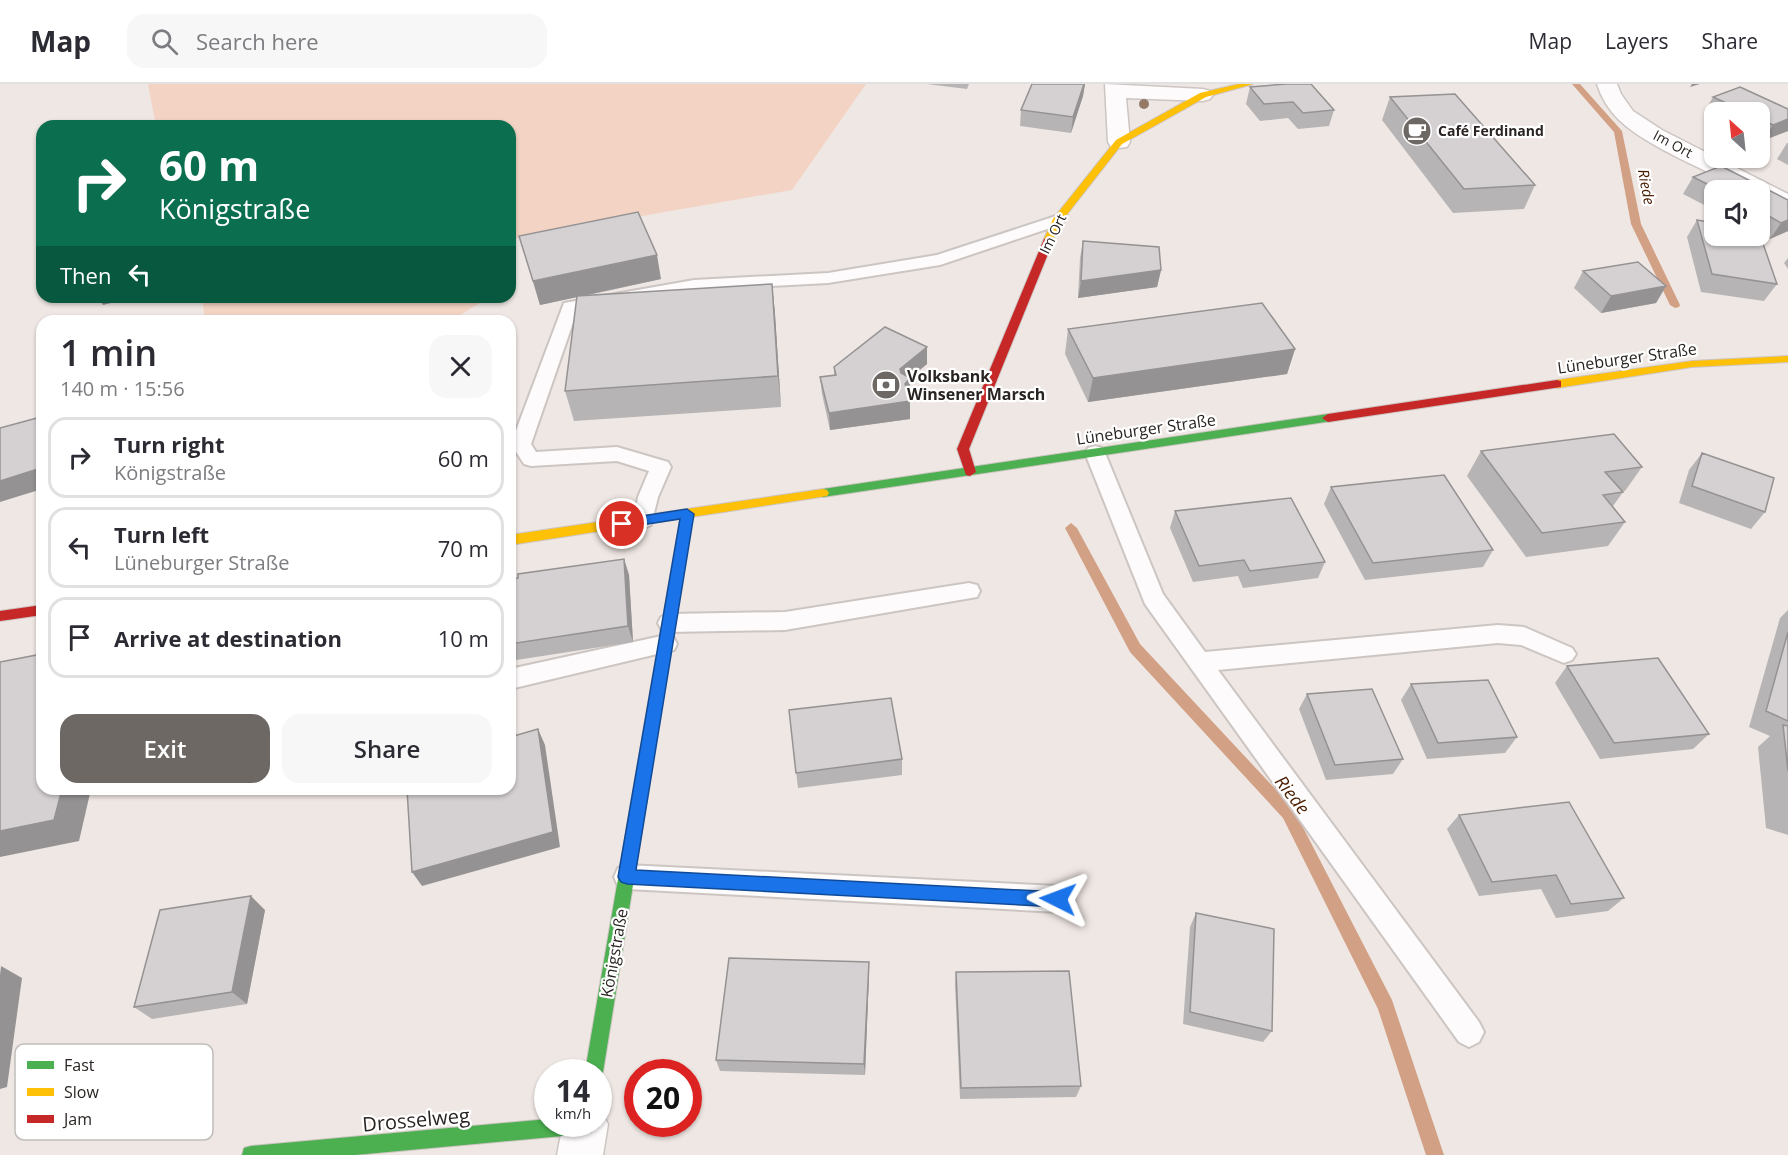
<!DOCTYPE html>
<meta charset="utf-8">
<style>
body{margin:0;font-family:"Open Sans",sans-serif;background:#f7f7f7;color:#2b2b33;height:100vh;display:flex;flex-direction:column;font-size:22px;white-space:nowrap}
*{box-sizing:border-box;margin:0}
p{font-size:20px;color:#7c7c81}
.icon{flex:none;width:33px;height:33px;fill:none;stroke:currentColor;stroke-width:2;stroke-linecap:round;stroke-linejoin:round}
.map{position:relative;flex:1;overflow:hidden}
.panel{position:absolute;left:36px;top:231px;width:480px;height:480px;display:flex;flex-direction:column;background:#fff;border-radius:18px;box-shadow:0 2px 4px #0004}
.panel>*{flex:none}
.banner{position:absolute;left:36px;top:36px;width:480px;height:183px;border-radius:18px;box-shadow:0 2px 4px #0004;background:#0b6e4f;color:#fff;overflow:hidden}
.needle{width:39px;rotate:333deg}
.fabs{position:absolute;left:1704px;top:18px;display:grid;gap:12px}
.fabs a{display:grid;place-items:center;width:66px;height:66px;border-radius:12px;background:#fff;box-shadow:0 2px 4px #0004;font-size:30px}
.speed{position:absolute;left:534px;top:975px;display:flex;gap:12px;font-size:30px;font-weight:700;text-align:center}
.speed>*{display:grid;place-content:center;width:78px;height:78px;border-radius:50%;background:#fff;box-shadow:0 2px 4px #0004;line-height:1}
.speed small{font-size:15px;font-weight:400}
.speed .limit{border:9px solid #d22;background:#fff;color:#111}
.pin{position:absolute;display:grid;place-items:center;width:51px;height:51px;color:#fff;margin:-26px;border:3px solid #fff;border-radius:50%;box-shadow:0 2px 6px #0007}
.me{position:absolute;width:66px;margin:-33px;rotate:273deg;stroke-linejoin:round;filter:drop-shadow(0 0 4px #0008)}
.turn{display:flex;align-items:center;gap:21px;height:126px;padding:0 24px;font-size:27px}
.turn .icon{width:78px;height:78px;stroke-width:2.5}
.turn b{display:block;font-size:42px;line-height:51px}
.then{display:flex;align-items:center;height:57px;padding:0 24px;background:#0003;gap:12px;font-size:22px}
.round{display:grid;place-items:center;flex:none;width:63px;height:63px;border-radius:18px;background:#f7f7f7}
.overview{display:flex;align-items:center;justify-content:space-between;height:102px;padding:0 24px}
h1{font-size:36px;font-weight:600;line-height:45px}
.button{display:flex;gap:12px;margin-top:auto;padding:12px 24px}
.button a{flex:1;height:69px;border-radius:18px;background:#6e6865;color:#fff;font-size:24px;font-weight:600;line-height:69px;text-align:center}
.button a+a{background:#f7f7f7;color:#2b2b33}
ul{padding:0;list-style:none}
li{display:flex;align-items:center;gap:18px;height:81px;margin:0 12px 9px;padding:0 12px;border:3px solid #e1e1e2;border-radius:18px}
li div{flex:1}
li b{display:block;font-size:22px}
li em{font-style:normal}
header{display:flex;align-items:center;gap:36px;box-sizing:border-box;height:84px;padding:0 30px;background:#fff;border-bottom:2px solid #e1e1e2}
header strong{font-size:28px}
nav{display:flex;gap:33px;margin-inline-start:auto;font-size:21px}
.search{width:420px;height:54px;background:#f7f7f7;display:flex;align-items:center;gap:15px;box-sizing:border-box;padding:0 21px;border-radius:18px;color:#7c7c81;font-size:22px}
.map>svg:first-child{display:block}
</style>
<header>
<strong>Map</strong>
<div class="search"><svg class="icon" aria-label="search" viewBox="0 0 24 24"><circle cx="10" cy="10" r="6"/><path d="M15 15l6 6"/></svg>Search here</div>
<nav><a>Map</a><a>Layers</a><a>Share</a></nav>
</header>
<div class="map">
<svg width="1788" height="1071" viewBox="0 0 1788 1071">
<rect width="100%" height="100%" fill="#efe7e3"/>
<path fill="#f3d4c4" d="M148,0H866L792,106L510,155V42H156Z
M202,213H489L451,237H205Z"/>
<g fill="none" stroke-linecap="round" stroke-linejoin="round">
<path fill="#d2a084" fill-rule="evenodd" d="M1572,0H1580L1622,47L1641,140L1680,221L1679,223L1675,224L1670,221L1631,140L1614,48Z
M1071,439L1077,444L1140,560L1293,724L1392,916L1444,1071H1426L1378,925L1283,734L1130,568L1065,444Z"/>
<g stroke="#ccc5c2" stroke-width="4">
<path id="lane" d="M1056,132L1064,137L1062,140L940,181L828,199L694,206L577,227L531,360L536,368L617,363L668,378L671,383L658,413L651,441L644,444L637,441L634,436L638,413L649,387L617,377L531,382L524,380L511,360L564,219L694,196L828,189L937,171Z
M1095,362L1102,364L1105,369L1163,510L1205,568L1498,541L1524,543L1572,564L1576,570L1572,576L1564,579L1521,561L1498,559L1218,586L1479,938L1484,948L1479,958L1469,963L1459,958L1145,520L1085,369L1088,364Z
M969,499L977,501L980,507L977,513L785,546L669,548L661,545L658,539L661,533L669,530L785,528Z
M666,551L674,554L677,560L674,566L510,605V585Z
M627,781L1058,802L1068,806L1072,815L1068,824L1058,828L627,805L618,802L614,793L618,784Z"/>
</g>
<g stroke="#ccc5c2" stroke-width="3">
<path id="street" d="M1105,0L1203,5L1210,7L1213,11L1210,15L1203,17L1126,14L1130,58L1127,63L1119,64L1111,63L1108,58Z
M1597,0H1617L1621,10L1633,27L1662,46L1788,110V126L1760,113V106H1746C1710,88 1647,63 1619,36C1609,26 1601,13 1597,0Z
M598,1023L608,1040L603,1071H557L563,1040H598Z"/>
</g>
<g stroke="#ccc5c2" stroke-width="2">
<path id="fast" d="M1328,330L1332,331V337L823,413L817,409L823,405Z
M656,608L661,610L663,614L603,988L598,995V988H585L649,614L651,610Z
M548,1035V1040L594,1041L592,1048L585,1050L355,1071H242L244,1064L251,1062Z"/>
</g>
<g stroke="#ccc5c2" stroke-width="2">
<path id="slow" d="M1239,0H1253L1206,13L1122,60L1061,138L1052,157H1046L1044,155L1053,135L1116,56L1200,9Z
M1788,272V278L1692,283L1557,304L1551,300L1557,296L1692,277Z
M823,405L827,406L829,409L827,412L510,461V451Z"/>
</g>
<g stroke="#ccc5c2" stroke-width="2">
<path id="jam" d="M1049,152L1054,155L969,365L976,388L970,392L966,391L957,365L1044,155Z
M1557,296L1561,297V303L1328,338L1322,334L1328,330Z
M687,426L693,430L663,614L661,618L656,620L651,618L649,614L681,430Z
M42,521V531L0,537V527Z"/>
</g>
<use href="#lane" fill="#fdfbfb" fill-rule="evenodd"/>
<use href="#street" fill="#fdfbfb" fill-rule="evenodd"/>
<use href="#fast" fill="#4caf50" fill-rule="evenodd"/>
<use href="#slow" fill="#ffc107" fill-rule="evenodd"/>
<use href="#jam" fill="#c62828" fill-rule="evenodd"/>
</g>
<circle fill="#957967" cx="1144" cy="20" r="5"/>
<path fill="#b7b4b5" d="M927,0H969L967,5Z
M1032,0H1085L1083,12L1071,49L1020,42L1021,26Z
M1250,3L1334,26L1329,42L1298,45L1288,34L1260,37L1246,20Z
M1390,13L1535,101L1524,125L1453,129L1382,36Z
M1713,13L1788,25V47L1762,57L1760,56V28H1714V35L1704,29Z
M1787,59H1788V81L1777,75Z
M1721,82L1788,116V147L1770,155L1760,150V106H1714V126L1683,110L1693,93Z
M1697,136L1777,200L1764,217L1701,208L1687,153Z
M519,152L661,195L584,212L772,200L775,230L781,323L574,337L565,307L577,213L540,221Z
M1083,157L1161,186L1157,203L1078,214L1080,174Z
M1788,174V185L1784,179Z
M1583,187L1666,202L1656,219L1601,229L1574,204Z
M1068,245L1295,265L1287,290L1088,318L1065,270Z
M927,280L910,294V311L909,312L910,317V335L830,346L822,310L820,293L834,291V283Z
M1481,367L1642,383L1625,407H1622L1623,408L1613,422L1625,438L1608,462L1526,473L1467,392Z
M1702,369L1765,428L1751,445L1679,419L1689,386Z
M1331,403L1493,466L1483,483L1365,496L1324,420Z
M1175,427L1325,478L1318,494L1243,504L1238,492L1193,498L1170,444Z
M624,475L629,491L633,558L510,577V496Z
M1788,526V751L1766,744L1758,663L1770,652L1749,643L1780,534Z
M1567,582L1709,650L1693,665L1600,675L1555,599Z
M1411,600L1517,653L1505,669L1427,675L1401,616Z
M1307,610L1403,675L1393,690L1326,696L1299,625Z
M789,626L902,675V691L798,704Z
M1459,731L1624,814L1608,827L1556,834L1541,805L1479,812L1447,745Z
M265,826L247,920L152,935L134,923Z
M1196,829L1272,947L1263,958L1183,940L1190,843Z
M869,878V890L865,991L720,987L716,976Z
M956,888L1081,1002L1076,1013L960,1015L955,900Z"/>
<path fill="#959293" d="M1084,0H1085L1083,12L1071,49L1073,33Z
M1692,0H1700L1690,3Z
M1788,35V47L1762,57L1773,41Z
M1788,136V147L1770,155L1781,139Z
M657,171L661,195L540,221L533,197Z
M1161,186L1157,203L1078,214L1081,197Z
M772,200L775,230L781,323L778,292Z
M1666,202L1656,219L1601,229L1611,212Z
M97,213H134L103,221Z
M927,263V280L910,294V311L905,317L900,302V285Z
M1295,265L1287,290L1088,318L1093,294Z
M910,317V335L830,346L829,329Z
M37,334L42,340V405L0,418V397Z
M624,475L629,491L633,558L628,542Z
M538,645L545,661L560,763L422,802L412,788Z
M62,705H91L79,757L0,773V747Z
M251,812L265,826L247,920L232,908Z
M869,878V890L865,991L864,980Z
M1,882L22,894L7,1003L0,1005V891Z"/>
<path fill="#d5d1d2" stroke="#959293" stroke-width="1.5" d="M1032,0H1084L1073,33L1021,26Z
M1286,0H1311L1334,26L1303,29L1293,18L1264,20L1250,3Z
M1740,3L1788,25V35L1773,41L1760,35V28H1746L1713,13Z
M1455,10L1535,101L1464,105L1390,13Z
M1721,82L1788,116V136L1781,139L1760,127V106H1719L1693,93Z
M638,128L657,171L533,197L519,152Z
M1697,136L1714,139V152L1760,151L1777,200L1712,190Z
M1083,157L1159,163L1161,186L1081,197Z
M1638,178L1666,202L1611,212L1583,187Z
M772,200L778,292L565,307L577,212Z
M1262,219L1295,265L1093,294L1068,245Z
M885,243L927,263L900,285L901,289L910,294L905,300L910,317L829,329L820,293L836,291L834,283Z
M37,334L41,384L0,397V344Z
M1614,350L1642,383L1605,388L1623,408L1603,411L1625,438L1542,449L1481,367Z
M1702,369L1774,394L1765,428L1692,402Z
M1444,391L1493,466L1373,479L1331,403Z
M1291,414L1325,478L1250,487L1244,476L1199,482L1175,427Z
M624,475L628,542L510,560V496L518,494V490Z
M1788,548V637L1766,627Z
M42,570V705H62L54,736L0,747V578Z
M1658,574L1709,650L1614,659L1567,582Z
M1488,596L1517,653L1438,659L1411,600Z
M1372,605L1403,675L1335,681L1307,610Z
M891,614L902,675L796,689L789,626Z
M1783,641L1788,642V687Z
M538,645L553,748L412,788L407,705H510V653Z
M1569,718L1624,814L1571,820L1556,791L1492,798L1459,731Z
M251,812L232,908L134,923L160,826Z
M1196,829L1274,845L1272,947L1190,928Z
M729,874L869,878L864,980L716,976Z
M1069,887L1081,1002L961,1004L956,888Z"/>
<path fill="#1a73e8" stroke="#114b97" stroke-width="1.5" d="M687,425L694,430L636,786L1058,808L1063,810L1066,815L1063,821L1058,823L627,800L621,798L618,793L680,435L622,444L615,440L622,435Z"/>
<defs>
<g id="cafe-disc" transform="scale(1.5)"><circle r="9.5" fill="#6e6865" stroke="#fff"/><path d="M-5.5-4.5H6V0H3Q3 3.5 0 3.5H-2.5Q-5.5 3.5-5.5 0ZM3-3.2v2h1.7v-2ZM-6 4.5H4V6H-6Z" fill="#fff"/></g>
<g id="bank-disc" transform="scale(1.5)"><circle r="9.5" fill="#6e6865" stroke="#fff"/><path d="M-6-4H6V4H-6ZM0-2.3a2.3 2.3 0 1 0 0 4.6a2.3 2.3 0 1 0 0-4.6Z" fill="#fff"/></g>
</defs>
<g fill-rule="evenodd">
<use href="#cafe-disc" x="1417" y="47"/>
<use href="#bank-disc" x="886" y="301"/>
</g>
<g text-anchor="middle" stroke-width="4.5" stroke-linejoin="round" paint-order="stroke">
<g font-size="14" font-weight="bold" fill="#292421" stroke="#fff" text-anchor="start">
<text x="1438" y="52">Café Ferdinand</text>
</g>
<g font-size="14" fill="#292421" stroke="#fff">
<text transform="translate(1673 60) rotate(28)" y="5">Im Ort</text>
<text transform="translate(1053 150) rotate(-64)" y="5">Im Ort</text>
</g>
<g font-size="15" font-style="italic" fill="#491d00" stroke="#fff">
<text transform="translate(1646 103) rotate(79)" y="5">Riede</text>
</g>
<g font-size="16" fill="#292421" stroke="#fff">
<text transform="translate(1627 274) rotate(-8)" y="6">Lüneburger Straße</text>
<text transform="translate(1146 345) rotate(-8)" y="6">Lüneburger Straße</text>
<text transform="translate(614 869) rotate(-80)" y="6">Königstraße</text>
</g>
<g font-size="16" font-weight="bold" fill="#292421" stroke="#fff" text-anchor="start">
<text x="907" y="298">Volksbank<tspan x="907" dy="18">Winsener Marsch</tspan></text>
</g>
<g font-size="18" font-style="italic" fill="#491d00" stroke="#fff">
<text transform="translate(1292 711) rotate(52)" y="6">Riede</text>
</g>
<g font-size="20" fill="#292421" stroke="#fff">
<text transform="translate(416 1036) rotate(-5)" y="7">Drosselweg</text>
</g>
</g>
<rect x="15" y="960" width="198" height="96" rx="9" fill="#fff" stroke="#bfbdbc" stroke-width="1.5"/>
<rect x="27" y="977" width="27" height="8" fill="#4caf50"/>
<rect x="27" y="1004" width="27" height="8" fill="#ffc107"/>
<rect x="27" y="1031" width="27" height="8" fill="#c62828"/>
<g font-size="16" fill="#292421">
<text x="64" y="987">Fast</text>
<text x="64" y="1014">Slow</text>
<text x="64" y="1041">Jam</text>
</g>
</svg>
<div class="fabs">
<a><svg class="needle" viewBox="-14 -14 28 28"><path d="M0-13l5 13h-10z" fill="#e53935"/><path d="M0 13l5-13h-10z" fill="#7c7c81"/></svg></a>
<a><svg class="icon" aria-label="sound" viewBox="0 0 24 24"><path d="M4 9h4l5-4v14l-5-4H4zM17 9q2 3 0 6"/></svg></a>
</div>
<div class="speed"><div>14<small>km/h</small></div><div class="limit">20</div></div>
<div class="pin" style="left:622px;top:440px;background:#d93025"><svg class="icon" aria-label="arrive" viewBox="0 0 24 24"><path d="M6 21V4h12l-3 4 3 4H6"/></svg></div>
<svg class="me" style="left:1058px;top:815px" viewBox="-20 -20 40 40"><path d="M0-17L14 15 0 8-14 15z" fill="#1a73e8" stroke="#fff" stroke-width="4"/></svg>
<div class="banner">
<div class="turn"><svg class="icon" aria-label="right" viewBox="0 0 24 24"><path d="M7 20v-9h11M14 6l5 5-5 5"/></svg><div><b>60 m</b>Königstraße</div></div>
<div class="then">Then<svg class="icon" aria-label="left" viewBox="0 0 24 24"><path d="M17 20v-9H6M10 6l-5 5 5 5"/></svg></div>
</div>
<section class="panel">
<div class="overview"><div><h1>1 min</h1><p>140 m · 15:56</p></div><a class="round"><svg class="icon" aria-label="close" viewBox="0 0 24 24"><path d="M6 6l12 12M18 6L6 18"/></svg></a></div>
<ul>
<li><svg class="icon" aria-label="right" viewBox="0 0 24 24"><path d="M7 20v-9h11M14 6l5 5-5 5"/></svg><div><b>Turn right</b><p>Königstraße</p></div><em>60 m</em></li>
<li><svg class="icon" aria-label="left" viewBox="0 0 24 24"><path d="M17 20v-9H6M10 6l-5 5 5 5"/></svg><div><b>Turn left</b><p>Lüneburger Straße</p></div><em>70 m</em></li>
<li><svg class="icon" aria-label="arrive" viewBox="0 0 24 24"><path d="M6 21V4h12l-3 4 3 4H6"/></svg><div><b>Arrive at destination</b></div><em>10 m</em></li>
</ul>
<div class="button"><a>Exit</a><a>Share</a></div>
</section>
</div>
